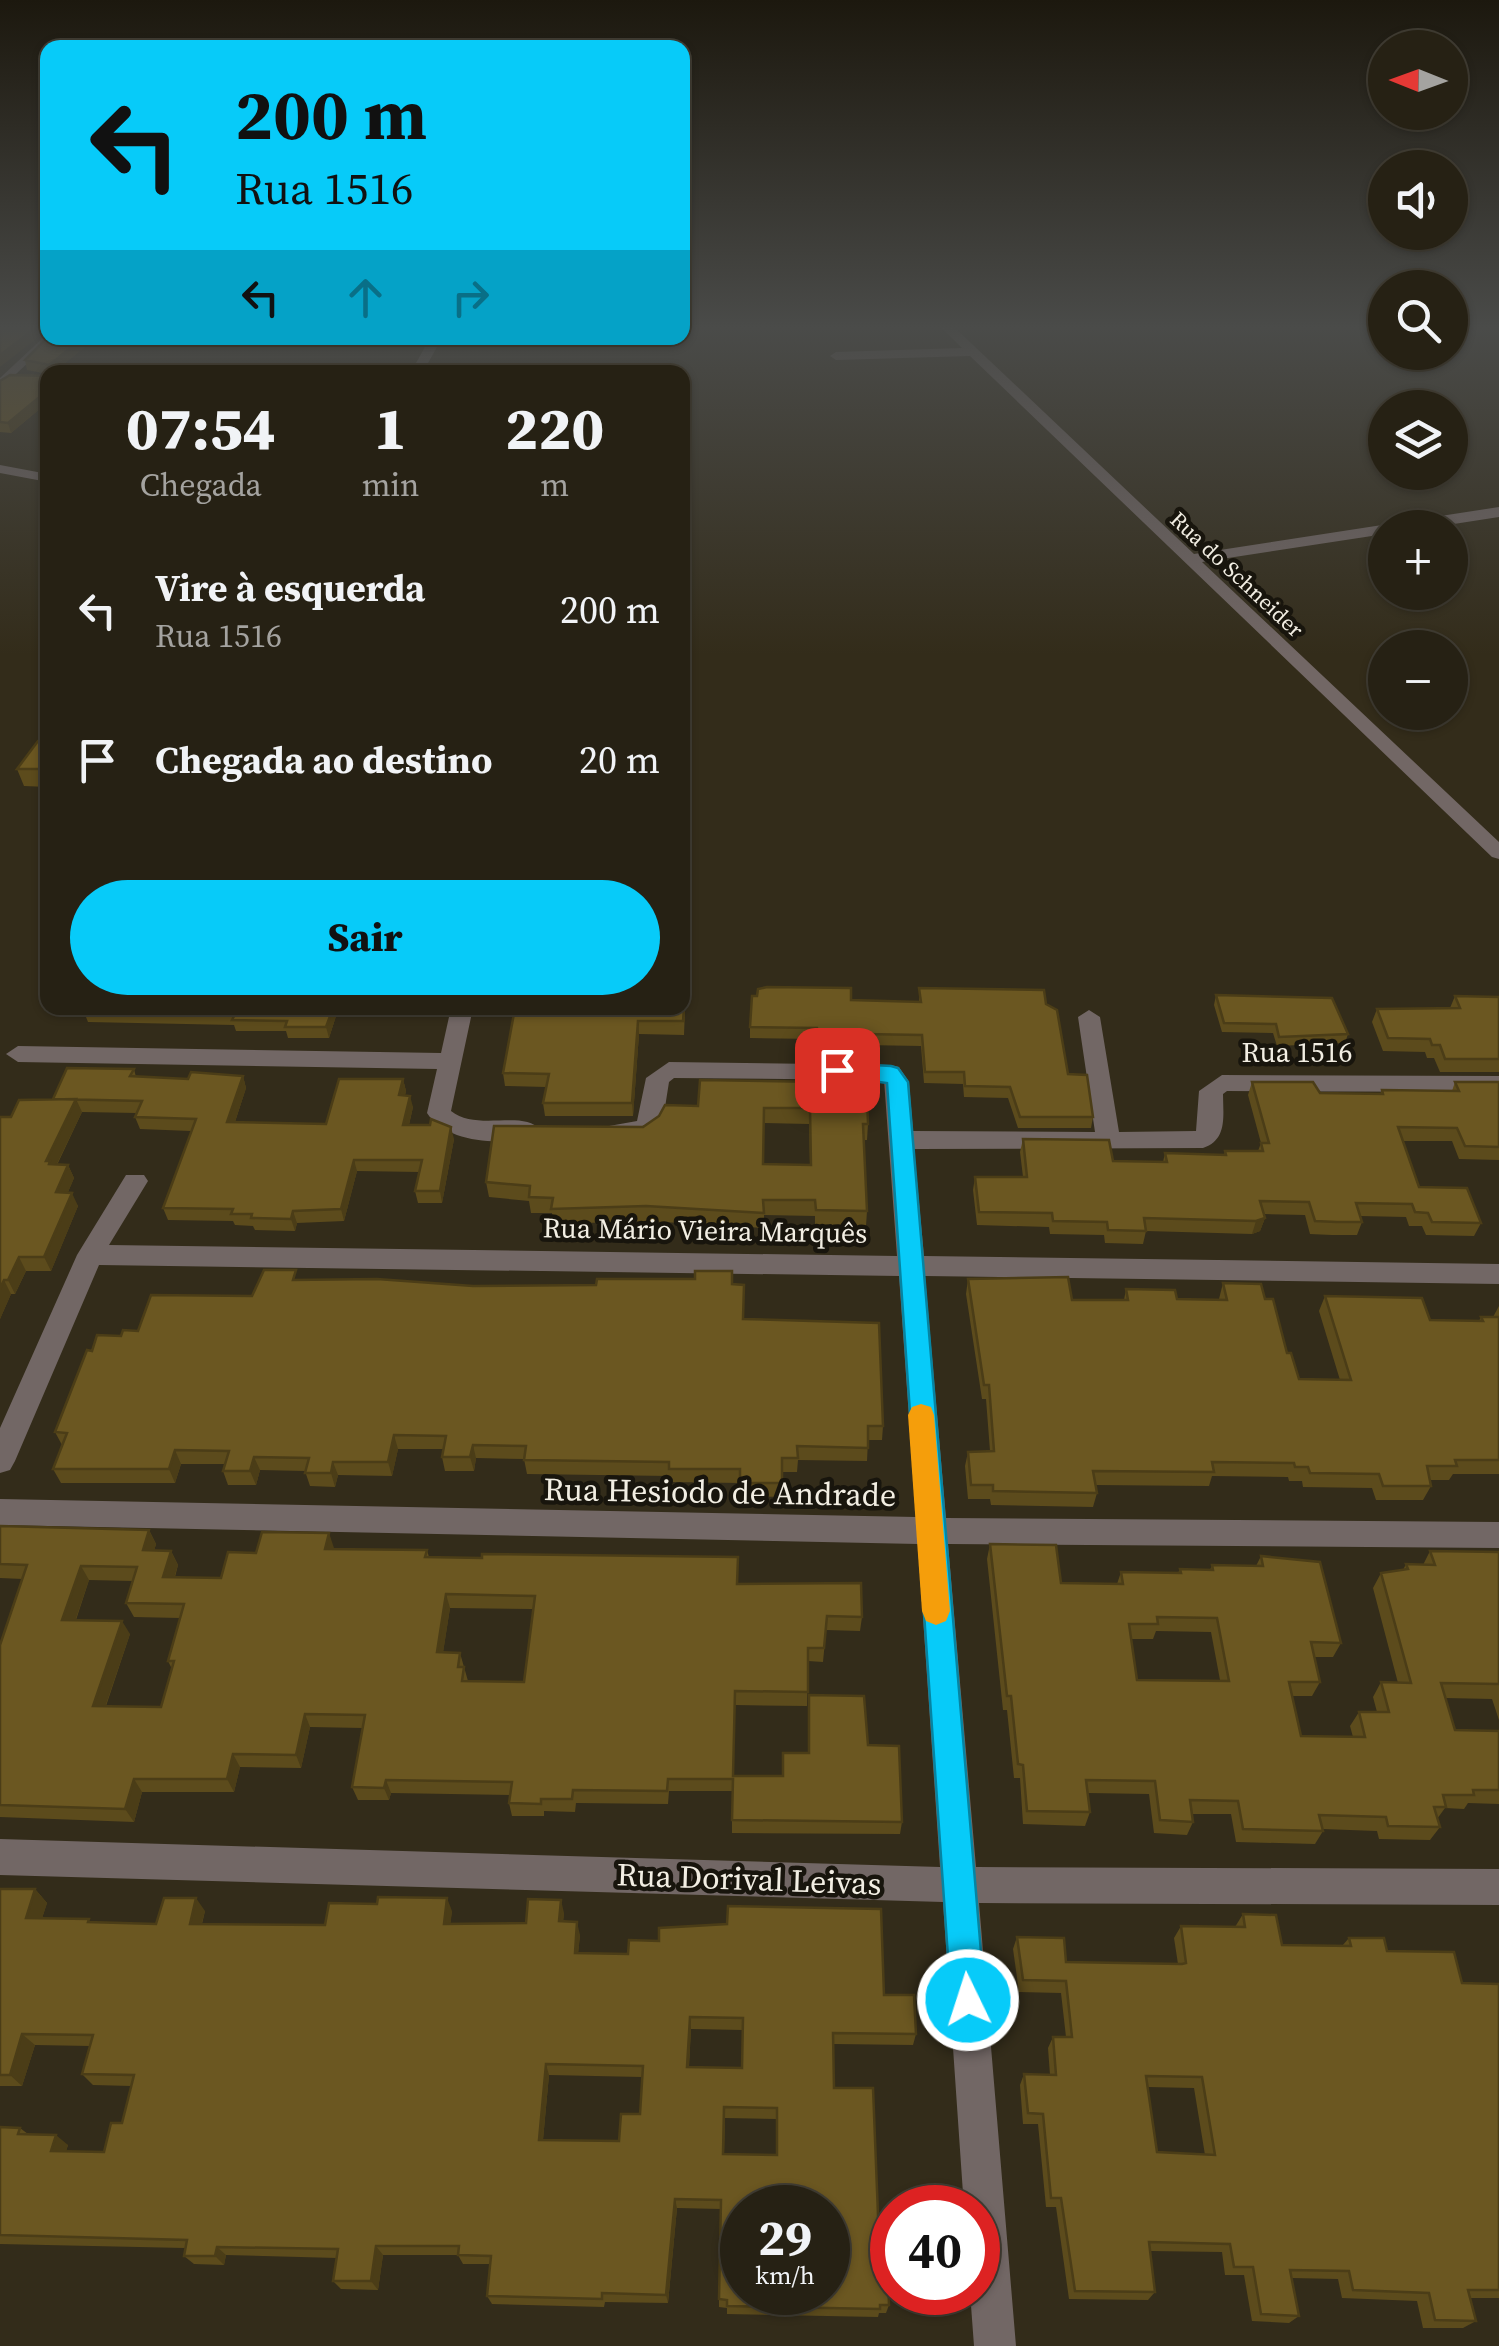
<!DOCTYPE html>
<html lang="pt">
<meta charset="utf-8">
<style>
body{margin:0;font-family:"Source Serif 4",serif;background:#2e291d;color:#f1f3f6;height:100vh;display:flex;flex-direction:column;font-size:38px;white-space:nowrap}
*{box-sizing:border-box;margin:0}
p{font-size:32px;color:#a4a3a0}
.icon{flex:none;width:55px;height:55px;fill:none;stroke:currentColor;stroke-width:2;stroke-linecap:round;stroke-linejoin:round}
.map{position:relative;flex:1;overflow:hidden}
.sheet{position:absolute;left:40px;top:365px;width:650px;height:650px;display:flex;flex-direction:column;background:#262114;border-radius:20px;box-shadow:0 2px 8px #0004,0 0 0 2px #423e34}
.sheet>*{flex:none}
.banner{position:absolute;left:40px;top:40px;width:650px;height:305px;border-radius:20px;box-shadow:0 2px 8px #0004,0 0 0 2px #423e34;background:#07cbf9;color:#111;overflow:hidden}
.needle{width:65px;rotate:271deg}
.buttons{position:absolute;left:1368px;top:30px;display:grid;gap:20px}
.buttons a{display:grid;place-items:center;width:100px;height:100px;border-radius:50%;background:#262114;box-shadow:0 2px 8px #0004,0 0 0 2px #423e34;font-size:50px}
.speed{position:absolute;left:720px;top:2185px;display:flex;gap:20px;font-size:50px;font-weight:700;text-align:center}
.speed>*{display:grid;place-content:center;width:130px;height:130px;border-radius:50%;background:#262114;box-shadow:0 2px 8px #0004,0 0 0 2px #423e34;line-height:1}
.speed small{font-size:25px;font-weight:400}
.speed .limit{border:15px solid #d22;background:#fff;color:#111}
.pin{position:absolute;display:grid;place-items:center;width:85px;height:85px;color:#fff;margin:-42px;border-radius:20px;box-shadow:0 5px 15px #0006}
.me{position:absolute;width:110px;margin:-55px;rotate:356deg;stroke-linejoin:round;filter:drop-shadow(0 0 8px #0008)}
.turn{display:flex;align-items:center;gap:35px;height:210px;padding:0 30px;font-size:45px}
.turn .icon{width:130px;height:130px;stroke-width:2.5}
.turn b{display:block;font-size:70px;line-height:85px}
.lanes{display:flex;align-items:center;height:95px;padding:0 30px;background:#0003;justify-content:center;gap:50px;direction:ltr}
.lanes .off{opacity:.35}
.eta{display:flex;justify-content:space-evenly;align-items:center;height:170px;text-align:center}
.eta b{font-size:60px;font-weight:800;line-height:70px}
.primary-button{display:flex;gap:20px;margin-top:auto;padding:20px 30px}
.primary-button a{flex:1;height:115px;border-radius:60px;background:#07cbf9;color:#111;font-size:40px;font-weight:800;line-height:115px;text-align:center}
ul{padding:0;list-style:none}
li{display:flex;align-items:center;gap:30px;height:150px;padding:0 30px}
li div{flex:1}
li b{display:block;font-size:38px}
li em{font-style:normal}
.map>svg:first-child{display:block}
</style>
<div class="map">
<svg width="1499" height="2346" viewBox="0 0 1499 2346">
<rect width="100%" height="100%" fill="#332c1a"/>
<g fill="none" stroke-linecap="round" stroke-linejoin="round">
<path fill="#726765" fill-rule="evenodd" d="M940,326H953L1194,554L1499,507V517L1428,528H1385V534L1202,562L1499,842V859L1492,857L970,356L836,360L830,356L836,352L962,348Z
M46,335L51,338L50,342L0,389V378Z
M335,338H418L419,340L413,344L341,342Z
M430,338H442L423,372H411Z
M0,465L48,474V482L0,473Z
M451,1008H473L451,1111C477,1132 524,1109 540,1130L537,1136C504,1146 447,1144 427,1113L437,1069L18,1062L6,1054L18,1046L441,1053Z
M1089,1010L1100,1017L1119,1132L1196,1131L1199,1091L1222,1075L1499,1076V1092L1227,1091L1223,1094C1223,1115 1228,1140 1203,1148L914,1149L924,1256L1499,1264V1284L925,1276L946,1518L1499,1522V1548L948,1544L976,1867L1499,1869V1905L979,1903L1016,2346H974L970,2292H978V2208H964L943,1902L0,1875V1839L940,1867L918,1544L0,1525V1499L916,1517L899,1276L99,1265L15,1461L10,1470L0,1473V1428L77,1255L126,1175H144L148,1181L109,1245L897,1256L884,1080L674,1078L669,1082L663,1120L653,1135L618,1141L606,1132L609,1126L637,1121L646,1078L669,1062L891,1065L899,1067L909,1082L913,1131L1095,1132L1078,1017Z"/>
</g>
<path fill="#5c4b1c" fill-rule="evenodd" d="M48,337L108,338L104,342H91L54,372H48V374L27,370L25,360Z
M48,376V402L11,433L0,432V381Z
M48,741V787L24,786L17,769Z
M686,984L684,1035L639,1034L633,1116H545L543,1103L546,1087L505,1086L503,1073L513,1016H508L507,1008H682Z
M919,988L1046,1004L1068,1074L1093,1117L1091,1128H1018L1008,1098L964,1097L963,1084L924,1083L921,1046L864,1045V1059H822L816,1039L750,1038V1027L851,1000L919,1002Z
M1216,995L1348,1034L1345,1043L1277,1046L1273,1033L1222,1032L1214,1005Z
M1455,996L1499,997V1072H1440L1434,1058H1427L1425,1052L1383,1051L1372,1022L1377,1009L1450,1008Z
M86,1008H439L438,1011L358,1010L357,1016H336L329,1038H288L286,1031H236L234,1025L88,1022L84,1012Z
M134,1069L136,1077L188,1079L243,1076L246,1088L235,1122L326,1124L403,1079L406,1091L405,1095L413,1107L409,1125L454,1139L442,1203H418L415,1191L419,1172L357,1171L344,1221L297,1223L295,1231L255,1230L253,1226L235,1225L233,1221L168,1220L163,1208L191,1131L140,1129L135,1117L137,1113L82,1112L57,1165H68L74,1178L68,1192L78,1206L51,1271H26L15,1294H11L0,1319V1117H11Z
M700,1080L868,1124L867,1140H864L867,1211L866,1226H815V1216L764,1215V1228L647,1221L553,1224L552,1213H531L529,1201L489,1197L486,1182L698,1106ZM764,1123L809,1124L810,1165L764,1164Z
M1252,1082L1320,1093L1380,1094L1382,1090L1452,1091L1455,1082H1499V1160L1459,1159L1452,1141H1403L1419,1187L1481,1223L1474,1236L1426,1235L1422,1226H1409L1406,1217L1360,1216L1362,1222L1357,1235H1332L1310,1234L1305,1215L1264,1214L1265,1218L1260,1231L1252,1234L1146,1231L1143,1244L1105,1243L1104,1235L1050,1234L1049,1227L977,1225L973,1190L975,1177H1023L1020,1152L1023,1139L1113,1161L1163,1162L1165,1153L1224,1155L1225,1151H1258L1261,1143L1248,1095Z
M968,1279L1072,1300H1124L1126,1289L1177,1299H1219L1223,1283L1265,1299L1299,1379L1340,1380L1319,1311L1325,1296L1430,1320L1479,1321L1481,1317H1493L1499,1306V1474H1453L1449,1480H1430L1431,1486L1423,1500H1376L1372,1488L1303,1487L1302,1481H1289L1288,1477L1212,1476L1209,1486L1095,1485L1097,1493L1093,1507L991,1505L990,1499H968L965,1466L968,1452L990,1451L986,1399H982L966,1294Z
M300,1280L473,1286L732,1284L743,1319L883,1426L882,1440H868L867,1461L798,1460L797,1472H782V1497L740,1496V1483L670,1482L669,1476L527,1474L524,1459L476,1458L474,1471H445L442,1457L444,1449H398L392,1476L338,1475L335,1487L310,1486L305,1471L260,1470L256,1485H228L223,1471L225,1464H181L175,1483H61L53,1469L62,1445L55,1432L92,1351L121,1336Z
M0,1526L149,1530L156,1544L154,1551H171L178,1565L175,1577L221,1578L256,1553L329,1533L333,1549L427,1550L429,1557L737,1584L862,1617L860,1631L826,1630L823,1662L808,1661L807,1706L735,1705L733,1776H782L808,1753L809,1695L868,1745L902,1822L900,1834L732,1833V1791H669L668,1804L576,1803L575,1812L544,1811V1816H512L509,1803L510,1795L391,1793L389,1800H358L352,1787L363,1728L310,1727L301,1768L240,1767L234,1792H142L134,1822L0,1817V1645L23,1579L0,1578ZM89,1580L133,1581L126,1603L134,1617L180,1618L168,1661L172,1669L161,1707L106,1706L130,1634L76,1620ZM450,1608L533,1609L524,1682L468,1681L460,1653L443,1652Z
M990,1544L1061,1583L1117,1584L1121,1572L1178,1573L1180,1569L1210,1570L1212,1565L1256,1566L1261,1556L1341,1643L1333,1657H1314L1320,1682L1312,1696H1292L1301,1736L1353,1737L1350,1726L1359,1712H1377L1373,1697L1381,1682L1398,1683L1373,1588L1381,1573L1403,1570L1406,1564L1423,1565L1430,1551L1499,1552V1720L1492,1699L1445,1698L1455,1730L1499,1731V1804L1468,1803L1464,1809L1445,1808L1437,1819L1440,1827L1430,1840L1379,1839L1377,1831L1322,1829L1323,1831L1315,1844L1236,1842L1231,1814H1192L1193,1822L1187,1835L1154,1833L1149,1794L1088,1793L1090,1812L1085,1826L1023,1824L1020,1778H1014L1007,1710H1003L987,1559ZM1156,1631L1211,1632L1220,1680H1137L1131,1639H1153Z
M0,1889H35L47,1903L42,1918L92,1922L156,1924L205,1911L202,1924L325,1925L452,1911L450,1924L526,1923L564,1913L563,1921L580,1935L578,1953L884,1995L916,2034L913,2045L834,2044V2088L879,2240L889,2305L886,2313H879L878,2317L727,2314V2308L719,2307V2299L721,2209L677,2208L668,2303L605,2302L604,2307L492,2304L487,2296L490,2264H463L458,2255H383L378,2290L341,2289L333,2281L337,2258L226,2255L224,2265L194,2264L184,2256L185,2248L0,2244V2127L20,2128L28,2134L68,2145L66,2151L104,2152L122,2123L131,2086L93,2085L82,2074L90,2046L35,2045L22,2086H0ZM691,2029L743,2030L742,2068L689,2067ZM549,2075L642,2077L640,2114L619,2141L543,2140ZM725,2118L777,2119L776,2155L724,2154Z
M1243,1914L1282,1945L1342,1946L1349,1938L1387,1951L1462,1983L1499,1984V2298H1470L1476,2321L1463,2328H1423L1417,2301L1342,2298L1338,2279L1292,2278L1299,2316L1289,2323L1252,2321L1244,2275H1225L1222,2252L1150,2251L1155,2292L1148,2300L1069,2299L1056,2207H1046L1038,2124H1023L1020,2085L1024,2074L1050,2075L1048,2048L1053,2037H1066L1061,1993L1019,1992L1013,1949L1017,1937L1066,1962L1178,1964L1174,1938L1181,1926L1235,1927ZM1148,2087L1194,2088L1205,2155L1157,2152Z"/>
<path fill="#4b3d17" d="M38,326H44L46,331L0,367V355Z
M83,338H90L91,342L54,372H51L49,365Z
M48,390V402L11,433L8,423Z
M333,1008L336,1016L329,1038L326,1027Z
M638,1021L639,1034L633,1116L632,1103Z
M243,1076L246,1088L231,1134L227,1122Z
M403,1079L406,1091L402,1107L399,1095Z
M410,1096L413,1107L406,1137L403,1125Z
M76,1099L82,1112L54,1170L46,1161Z
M451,1127L454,1139L442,1203L440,1191Z
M354,1160L357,1171L344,1221L341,1209Z
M68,1165L74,1178L62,1206L56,1192Z
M72,1193L78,1206L51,1271L44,1257Z
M293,1211L297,1223L295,1231L291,1219Z
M1265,1218L1260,1231L1252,1234L1256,1221Z
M19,1257L26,1271L15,1294L8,1280Z
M4,1280L11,1294L0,1319V1289Z
M394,1435L398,1449L392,1476L388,1462Z
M473,1445L476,1458L474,1471L470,1457Z
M175,1450L181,1464L175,1483L169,1469Z
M254,1457L260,1470L256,1485L250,1471Z
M333,1462L338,1475L335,1487L331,1473Z
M149,1530L156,1544L150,1565L143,1550Z
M329,1533L334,1548L330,1563L325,1549Z
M171,1551L178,1565L170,1591L163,1577Z
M81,1566L89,1580L71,1633L62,1620Z
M446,1594L450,1608L441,1666L437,1652Z
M122,1621L130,1634L101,1719L93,1706Z
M305,1714L310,1727L301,1768L296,1755Z
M233,1754L240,1767L234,1792L227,1779Z
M134,1779L142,1792L134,1822L125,1809Z
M386,1780L391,1793L389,1800L384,1788Z
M35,1889L47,1903L38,1931L26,1918Z
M196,1898L205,1911L198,1937L190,1924Z
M447,1898L452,1911L449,1937L444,1924Z
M561,1900L564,1913L562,1934L559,1921Z
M577,1922L580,1935L577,1966L575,1953Z
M690,2017L691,2029L688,2078L687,2067Z
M22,2034L35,2045L22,2086L10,2075Z
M546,2064L549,2075L542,2150L539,2140Z
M56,2135L68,2145L63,2161L51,2151Z
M675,2199L677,2208L668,2303L666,2295Z
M376,2246L383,2255L378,2290L371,2281Z
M217,2247L226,2255L224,2265L215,2256Z"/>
<path fill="#6b5721" stroke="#4b3d17" stroke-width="2.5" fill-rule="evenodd" d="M0,326H38L0,355Z
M48,337V338H83L49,365L25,360Z
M10,375L48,376V390L8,423L0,422V381Z
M38,741H48V769H17Z
M682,984H686L683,1021H638L632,1103H543L549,1074L503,1073L515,1008H682Z
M767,987L851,988V1000L921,1002L919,988L1044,990L1046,1004L1057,1010L1068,1074L1087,1075L1093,1117H1020L1010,1087L965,1086L964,1072H925L922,1035L864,1034L865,1048H822L817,1028L750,1027L752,996H757L758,989Z
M1216,995L1332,998L1348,1034L1279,1037L1276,1024L1224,1023Z
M1455,996L1499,997V1059H1445L1440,1045H1432L1430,1039L1388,1038L1377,1009L1460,1008Z
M86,1008H333L326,1027H285L287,1021L232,1020L235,1014L84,1012Z
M823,1067L866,1068L868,1124H863L867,1211L816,1210L815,1200H763L764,1213L646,1206L551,1209L553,1198L529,1197L530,1186L486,1182L494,1126L643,1127L659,1116L665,1105L698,1106L700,1080L823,1082ZM764,1108H810L811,1165L763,1164Z
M67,1068L134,1069L130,1076L188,1079L191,1072L243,1076L227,1122L326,1124L339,1079H403L399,1095L410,1096L403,1125H430L431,1119L451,1127L440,1191H415L422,1160H354L341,1209L293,1211L291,1219L251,1218L252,1214H231L233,1209L163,1208L196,1119L135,1117L142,1101L53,1099Z
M1252,1082H1313L1320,1093L1383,1094L1382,1090L1459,1091L1455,1082H1499V1147L1465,1146L1457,1128L1398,1127L1419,1187L1467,1188L1481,1223L1432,1222L1428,1213L1415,1212L1412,1204L1356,1203L1362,1222H1337L1315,1221L1309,1202L1260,1201L1265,1218L1256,1221L1144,1218L1146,1231L1108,1230L1107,1222L1053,1221L1052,1213L979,1212L975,1177H1027L1023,1139L1109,1140L1113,1161L1167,1162L1165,1153L1226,1155L1225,1151H1263L1261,1143H1269Z
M76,1099L46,1161H50L49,1164L68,1165L56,1192L72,1193L44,1257H19L8,1280H4L0,1289V1117H11L19,1100Z
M264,1270H296L293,1280L377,1279L473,1286L596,1285L597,1279H695V1271H732V1284L744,1285L743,1319L879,1323L883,1426H868V1448L797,1446L798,1458H782V1483H740V1469H669V1462L524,1460L526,1446L473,1445L470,1457H442L446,1436L394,1435L388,1462H333L331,1473H305L309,1458L254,1457L250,1471H223L229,1451L175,1450L169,1469H53L67,1433L55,1432L87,1350L92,1351L97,1335L121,1336L123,1330L138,1331L151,1295L252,1296Z
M1068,1277L1072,1300H1128L1126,1289L1175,1290L1177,1299L1227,1300L1223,1283L1261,1284L1265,1299H1273L1287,1353H1291L1299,1379L1351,1380L1325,1296L1422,1298L1430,1320L1483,1321L1481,1317H1499V1460H1455L1457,1466H1427L1431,1486H1383L1379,1474L1310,1473L1308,1467H1295L1294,1463L1212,1462L1214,1472L1093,1471L1097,1493L993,1491V1485H971L968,1452L994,1451L989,1385H984L968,1279Z
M0,1526L149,1530L143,1550L171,1551L163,1577L221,1578L228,1552L256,1553L262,1532L329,1533L325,1549L427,1550L425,1557L482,1558V1554L738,1557L737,1584L861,1583L862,1617L827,1616L824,1648H808V1692L735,1691L733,1776H783V1753H809V1695L864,1696L868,1745L899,1746L902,1822L732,1820L733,1779H668L667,1791L573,1790L572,1799H541V1804L509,1803L512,1782L386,1780L384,1788L352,1787L365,1715L305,1714L296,1755L233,1754L227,1779H134L125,1809L0,1805V1645L27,1565L0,1564ZM81,1566L137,1567L126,1603L184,1604L168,1661H174L161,1707L93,1706L122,1621L62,1620ZM446,1594L535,1596L524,1682L462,1681L464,1667H458L460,1653L437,1652Z
M990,1544L1056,1545L1061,1583L1123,1584L1121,1572L1181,1573L1180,1569L1213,1570L1212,1565L1263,1566L1261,1556L1320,1562L1341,1643L1311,1642L1320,1682H1289L1301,1736L1365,1737L1359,1712H1389L1381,1682L1411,1683L1381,1573L1408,1569L1406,1564L1435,1565L1430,1551L1499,1552V1684L1441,1683L1455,1730L1499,1731V1790H1473L1474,1795H1443L1446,1807H1434L1440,1827L1388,1826L1386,1817L1319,1815L1323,1831L1243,1829L1238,1801L1190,1800L1193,1822L1160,1820L1155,1781L1086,1780L1090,1812L1027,1811L1023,1765L1018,1764L1011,1696H1007ZM1157,1617L1217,1618L1229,1681L1137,1680L1129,1624H1158Z
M0,1889H35L26,1918L89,1919L88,1922L156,1924L164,1898H196L190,1924L325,1925L329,1903L377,1904L378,1897L447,1898L444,1924L526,1923L528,1899L561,1900L559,1921L577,1922L575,1953L628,1954L629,1940L659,1941V1928L727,1924L728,1906L881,1909L884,1995H914L916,2034L833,2033L834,2088H873L879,2240L887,2241L889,2305H880V2309L727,2306V2300L719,2299L721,2200L675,2199L666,2295L602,2293V2299L487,2296L491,2256L458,2255L459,2246H376L371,2281H333L338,2249L217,2247L215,2256H184L187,2240L0,2235V2127L20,2128L18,2134L56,2135L51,2151L104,2152L111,2123H122L134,2075L82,2074L93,2035L22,2034L10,2075H0ZM690,2017L743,2018L742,2068L687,2067ZM546,2064L643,2066L640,2114H621L619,2141L539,2140ZM724,2107L777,2108V2155L723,2154ZM742,2208H828V2292H742Z
M1243,1914L1276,1915L1282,1945L1351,1946L1349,1938H1384L1387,1951L1454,1952L1462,1983L1499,1984V2290H1468L1476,2321L1435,2320L1429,2293L1353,2290L1349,2271L1290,2270L1299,2316L1261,2314L1253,2267H1234L1230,2244L1149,2242L1155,2292L1075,2291L1061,2198H1051L1043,2114L1028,2113L1024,2074L1056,2075L1053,2037H1072L1066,1981L1023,1980L1017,1937L1064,1938L1066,1962L1182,1964L1186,1963L1181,1926L1245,1927ZM1146,2076L1202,2077L1215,2155L1157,2152Z"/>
<linearGradient id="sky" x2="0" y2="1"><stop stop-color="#1c180e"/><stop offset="0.5" stop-color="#4a4b49"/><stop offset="1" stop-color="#4a4b49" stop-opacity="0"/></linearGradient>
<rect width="1499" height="655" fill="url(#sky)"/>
<path fill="#07cbf9" stroke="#0584a2" stroke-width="2.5" d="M837,1063L891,1066L898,1068L908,1082L985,2000L980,2013L968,2018L956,2013L951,2000L887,1083L830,1075L827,1070L830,1065Z"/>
<path fill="#f59e0b" d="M921,1404L931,1407L934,1415L950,1611L946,1621L936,1625L926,1621L922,1611L908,1415L912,1407Z"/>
<g text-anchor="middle" stroke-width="9" stroke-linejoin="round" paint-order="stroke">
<g font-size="22" fill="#f2eee3" stroke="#18150d">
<text transform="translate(1237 574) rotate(43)" y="8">Rua do Schneider</text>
</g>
<g font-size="28" fill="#f2eee3" stroke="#18150d">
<text x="1297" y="1062">Rua 1516</text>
<text transform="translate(705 1230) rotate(1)" y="10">Rua Mário Vieira Marquês</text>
</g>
<g font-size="32" fill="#f2eee3" stroke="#18150d">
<text transform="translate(720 1492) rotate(1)" y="11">Rua Hesiodo de Andrade</text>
<text transform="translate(749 1879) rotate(2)" y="11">Rua Dorival Leivas</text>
</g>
</g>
</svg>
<div class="buttons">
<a><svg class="needle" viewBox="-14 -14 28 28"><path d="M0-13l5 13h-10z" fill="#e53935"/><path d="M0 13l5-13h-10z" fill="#a4a3a0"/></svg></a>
<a><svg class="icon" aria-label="sound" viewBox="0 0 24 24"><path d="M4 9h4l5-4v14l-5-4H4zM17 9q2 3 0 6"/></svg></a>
<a><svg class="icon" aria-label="search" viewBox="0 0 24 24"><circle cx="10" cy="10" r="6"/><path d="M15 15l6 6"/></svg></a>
<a><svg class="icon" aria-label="layers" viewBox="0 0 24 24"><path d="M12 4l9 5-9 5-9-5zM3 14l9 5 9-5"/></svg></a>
<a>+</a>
<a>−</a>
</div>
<div class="speed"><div>29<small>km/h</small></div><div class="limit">40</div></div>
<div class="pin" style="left:837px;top:1070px;background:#d93025"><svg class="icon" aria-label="arrive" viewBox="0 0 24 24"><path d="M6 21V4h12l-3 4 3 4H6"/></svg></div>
<svg class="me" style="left:968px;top:2000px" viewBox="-20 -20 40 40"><circle r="17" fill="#07cbf9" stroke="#fff" stroke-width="3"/><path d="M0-11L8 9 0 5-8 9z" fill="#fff"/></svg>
<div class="banner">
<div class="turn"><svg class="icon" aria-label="left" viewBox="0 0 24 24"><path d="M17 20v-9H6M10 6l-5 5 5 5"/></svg><div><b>200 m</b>Rua 1516</div></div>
<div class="lanes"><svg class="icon" aria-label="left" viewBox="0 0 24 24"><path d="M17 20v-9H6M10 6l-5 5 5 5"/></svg><svg class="icon off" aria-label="ahead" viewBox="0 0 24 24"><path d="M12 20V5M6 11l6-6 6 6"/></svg><svg class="icon off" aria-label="right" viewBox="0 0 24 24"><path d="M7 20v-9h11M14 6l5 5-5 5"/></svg></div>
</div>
<section class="sheet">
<div class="eta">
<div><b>07:54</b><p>Chegada</p></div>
<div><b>1</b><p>min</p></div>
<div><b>220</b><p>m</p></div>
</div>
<ul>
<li><svg class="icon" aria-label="left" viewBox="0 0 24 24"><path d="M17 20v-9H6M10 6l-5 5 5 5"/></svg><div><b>Vire à esquerda</b><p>Rua 1516</p></div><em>200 m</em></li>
<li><svg class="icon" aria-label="arrive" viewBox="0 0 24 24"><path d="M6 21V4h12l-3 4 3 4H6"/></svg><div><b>Chegada ao destino</b></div><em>20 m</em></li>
</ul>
<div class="primary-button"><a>Sair</a></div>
</section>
</div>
